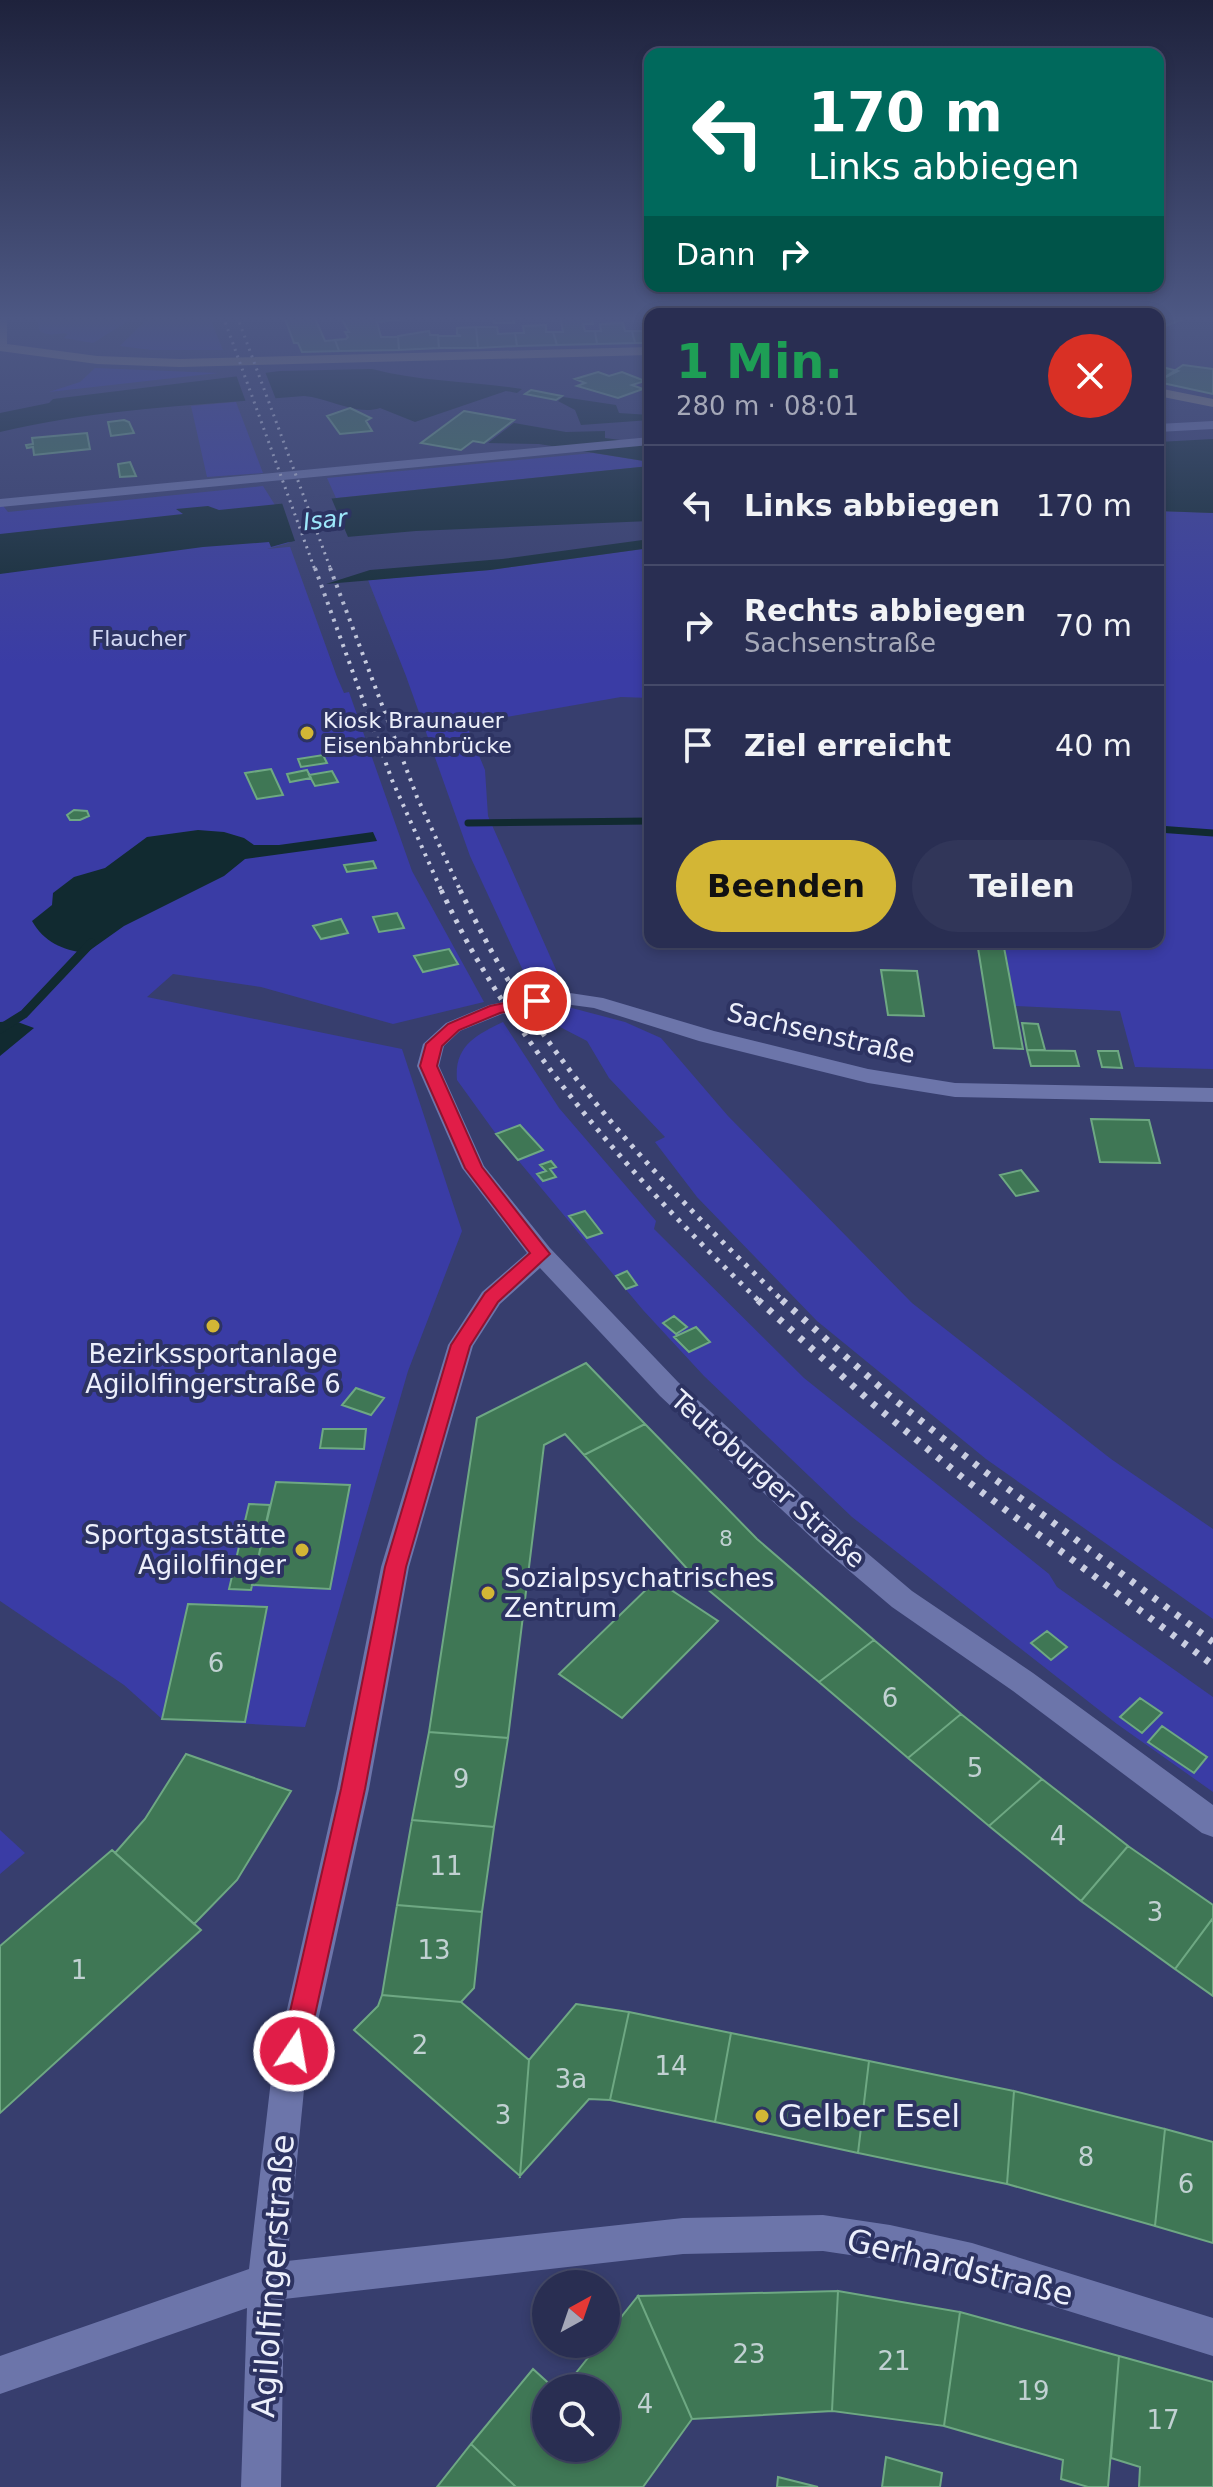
<!DOCTYPE html>
<html lang="de">
<meta charset="utf-8">
<style>
body{margin:0;font-family:"DejaVu Sans",sans-serif;background:#313659;color:#f1f3f6;height:100vh;display:flex;flex-direction:column;font-size:30px;white-space:nowrap}
*{box-sizing:border-box;margin:0}
p{font-size:26px;color:#a5a8b8}
.icon{flex:none;width:44px;height:44px;fill:none;stroke:currentColor;stroke-width:2;stroke-linecap:round;stroke-linejoin:round}
.map{position:relative;flex:1;overflow:hidden}
.panel{position:absolute;left:644px;top:308px;width:520px;height:640px;display:flex;flex-direction:column;background:#292e52;border-radius:16px;box-shadow:0 4px 12px #0003,0 0 0 2px #454a69}
.panel>*{flex:none}
.banner{position:absolute;left:644px;top:48px;width:520px;height:244px;border-radius:16px;box-shadow:0 4px 12px #0003,0 0 0 2px #454a69;background:#00695c;color:#fff;overflow:hidden}
.needle{width:52px;rotate:40deg}
.controls{position:absolute;left:532px;top:2270px;display:grid;gap:16px}
.controls a{display:grid;place-items:center;width:88px;height:88px;border-radius:50%;background:#292e52;box-shadow:0 4px 12px #0003,0 0 0 2px #454a69;font-size:40px}
.pin{position:absolute;display:grid;place-items:center;width:68px;height:68px;color:#fff;margin:-34px;border:4px solid #fff;border-radius:50%;box-shadow:0 2px 8px #0007}
.me{position:absolute;width:88px;margin:-44px;rotate:12deg;stroke-linejoin:round;filter:drop-shadow(0 0 6px #0008)}
.turn{display:flex;align-items:center;gap:28px;height:168px;padding:0 32px;font-size:36px}
.turn .icon{width:104px;height:104px;stroke-width:2.5}
.turn b{display:block;font-size:56px;line-height:68px}
.then{display:flex;align-items:center;height:76px;padding:0 32px;background:#0003;gap:16px;font-size:30px}
.round{display:grid;place-items:center;flex:none;width:84px;height:84px;border-radius:42px;background:#313659}
.headline{display:flex;align-items:center;justify-content:space-between;height:136px;padding:0 32px}
h1{font-size:48px;font-weight:700;line-height:60px;color:#1e9e55}
.cta{display:flex;gap:16px;margin-top:auto;padding:16px 32px}
.cta a{flex:1;height:92px;border-radius:48px;background:#d3b635;color:#111;font-size:32px;font-weight:700;line-height:92px;text-align:center}
.cta a+a{background:#313659;color:#f1f3f6}
ul{padding:0;list-style:none}
li{display:flex;align-items:center;gap:24px;height:120px;padding:0 32px;border-top:2px solid #454a69}
li div{flex:1}
li b{display:block;font-size:30px}
li em{font-style:normal}
.map>svg:first-child{display:block}
</style>
<div class="map">
<svg width="1213" height="2487" viewBox="0 0 1213 2487">
<rect width="100%" height="100%" fill="#373e6e"/>
<path fill="#3a3ca5" d="M36,316H136L93,343L64,338L68,334C58,332 51,338 40,331Z
M150,316H209L223,350H151L120,346Z
M95,368L218,373L49,392L80,382Z
M236,402L263,473L207,477L191,406Z
M593,453L650,462V466L336,498L327,478Z
M263,486L275,505L337,677L344,693L349,692L412,871L484,1002L393,1024L261,987L173,974L147,997L402,1049L462,1231L408,1371L305,1727L162,1719L124,1685L0,1601V502L8,512Z
M1158,511L1213,513V1069L1135,1067L1120,1011L1015,1006L1004,942H1158Z
M650,548V698L621,697L466,724L485,770L488,816L561,981L532,990L470,856L406,676L368,580L490,570Z
M544,1007H568L625,1022L661,1038L728,1116L912,1303L1111,1459L1213,1529V1619L986,1459L817,1321L697,1197L655,1142L665,1137L609,1078L587,1041L560,1027Z
M503,1022L559,1108L656,1221L654,1229L804,1378L1049,1574L1057,1587L1213,1697V1792L1117,1724L852,1517L704,1376L643,1310L496,1134L457,1080C454,1046 476,1035 503,1022Z
M0,1830L25,1853L0,1874Z"/>
<path fill="#112a30" d="M372,369C421,382 473,381 522,389L517,393L506,391L415,422L380,408C356,416 330,398 304,396C203,405 99,408 0,432V413L49,403L53,399L280,371Z
M563,397L616,405L619,413L650,415V420L581,425L575,410L558,401Z
M514,423L566,432L605,431V438L650,444V462L539,444L488,443Z
M1213,439V513L1158,511V442Z
M650,466V521L416,531L289,542L271,547L269,542L203,547L0,574V534L183,514L176,509L208,506L219,510Z
M650,539V548L490,570L326,584L370,570L502,559Z
M198,830L224,832L244,838L254,845H279L373,832L377,841L245,859L224,876L124,926L86,953C62,950 44,942 32,921L52,905L53,893L74,877L105,868L147,837Z
M15,1021L34,1028L0,1056V1022Z"/>
<path fill="#373e6e" d="M264,369L277,402L247,405L235,372Z
M330,495L348,537L383,538L267,549L295,541L281,500Z"/>
<g fill="none" stroke-linecap="round" stroke-linejoin="round">
<path stroke="#112a30" stroke-width="7" d="M468,823L650,821
M1158,829L1213,833"/>
<path stroke="#112a30" stroke-width="9" d="M0,1029L24,1014L91,943"/>
</g>
<path fill="#3f7755" stroke="#6ea883" stroke-width="2" d="M284,316H314L325,341L335,340L339,351L302,352L298,343H294Z
M370,316H436L377,322L381,337H398L399,350L339,351L335,340L346,339L348,337L345,332H349L341,318Z
M493,316H513L514,323H494Z
M560,316H591L593,324H583L585,331H595L597,344L557,345L553,332H563Z
M1158,316H1173L1184,319L1159,328Z
M623,323L625,331H632L635,343L597,344L595,331H601L600,324Z
M546,325V332H553L557,345L517,346L515,333H524L523,326Z
M476,327H497L498,334L515,333L517,346L478,348Z
M476,327L478,348H439L438,336H461L457,334V328Z
M429,331L430,335H438L439,348L399,350L398,336Z
M632,331H650V343H635Z
M1183,365L1213,369V394L1158,382Z
M1158,366L1178,371L1158,381Z
M598,372L609,376L622,372L645,381L632,385L643,389L618,398L577,386L585,383L575,379Z
M531,390L562,396L556,400L525,394Z
M350,408L371,418L366,421L372,431L340,434L327,416Z
M464,411L514,420L484,443L473,441L461,450L421,443Z
M124,420L129,422L134,433L111,436L108,422Z
M87,433L90,449L34,455L33,447L27,448L26,445L33,444L32,438Z
M130,462L136,476L120,477L118,464Z
M323,755L327,763L301,767L298,759Z
M271,769L283,795L257,799L245,773Z
M307,770L311,778L290,782L287,774Z
M332,771L338,782L315,786L309,775Z
M74,810L87,811L89,816L80,820H70L67,815Z
M373,861L376,868L347,872L344,865Z
M397,913L404,928L379,932L373,917Z
M341,919L348,933L321,939L313,926Z
M977,942H1003L1023,1049L994,1048Z
M449,949L458,964L423,972L414,956Z
M881,970L917,971L924,1016L888,1015Z
M1022,1023L1038,1024L1045,1050H1027Z
M1027,1050L1075,1051L1079,1066H1031Z
M1098,1051H1118L1122,1068L1102,1067Z
M1091,1119L1149,1120L1160,1163L1100,1162Z
M520,1125L543,1150L518,1160L496,1134Z
M551,1161L556,1167L550,1169L556,1177L543,1181L537,1174L546,1171L540,1165Z
M1021,1170L1038,1191L1016,1196L1000,1175Z
M585,1211L602,1233L587,1238L569,1216Z
M627,1271L637,1285L626,1289L616,1276Z
M674,1316L687,1327L676,1334L663,1323Z
M696,1327L710,1342L689,1352L674,1337Z
M586,1363L645,1424L584,1455L565,1434L544,1445L508,1738L429,1732L477,1418Z
M356,1388L384,1398L371,1415L342,1405Z
M645,1424L757,1539L874,1640L819,1682L700,1583L584,1455Z
M323,1429H366L364,1449L320,1448Z
M276,1482L350,1485L330,1589L252,1585Z
M249,1504L270,1505L251,1590L229,1589Z
M656,1580L718,1621L622,1718L559,1674Z
M188,1604L267,1607L245,1722L162,1719Z
M1047,1631L1067,1647L1051,1660L1031,1643Z
M874,1640L961,1714L908,1758L819,1682Z
M1140,1698L1162,1713L1142,1733L1120,1717Z
M961,1714L1042,1779L989,1826L908,1758Z
M1162,1726L1207,1757L1194,1773L1148,1742Z
M429,1732L508,1738L494,1827L412,1820Z
M186,1754L291,1791L237,1880L194,1924L115,1853L145,1819Z
M1042,1779L1128,1846L1081,1901L989,1826Z
M412,1820L494,1827L482,1912L397,1905Z
M1128,1846L1213,1905V1918L1175,1969L1081,1901Z
M112,1850L201,1930L0,2113V1946Z
M397,1905L482,1912L474,1988L461,2002L382,1995Z
M1213,1918V1996L1175,1969Z
M382,1995L461,2002L529,2060L520,2176L354,2030L378,2006Z
M576,2004L629,2012L610,2100L589,2099L520,2176L529,2060Z
M629,2012L731,2033L715,2122L610,2100Z
M731,2033L869,2061L858,2153L715,2122Z
M869,2061L1014,2091L1007,2184L858,2153Z
M1014,2091L1165,2129L1155,2226L1007,2184Z
M1165,2129L1213,2142V2243L1155,2226Z
M838,2291L832,2411L692,2419L638,2296Z
M838,2291L960,2312L944,2426L832,2411Z
M638,2296L692,2419L643,2487H516L471,2444L533,2369L554,2388H546V2448H606V2388H564L599,2344H606V2336Z
M960,2312L1119,2356L1108,2487H1088L1061,2479L1063,2460L944,2426Z
M1119,2356L1213,2382V2487H1139L1140,2467L1111,2458Z
M471,2444L516,2487H437Z
M886,2457L942,2473L940,2487H882Z
M778,2477L818,2487H777Z"/>
<g fill="none" stroke-linecap="round" stroke-linejoin="round">
<path fill="#6c75aa" fill-rule="evenodd" d="M1213,421V429L1158,432V424Z
M650,437V445L0,507V499Z
M557,991L603,998L714,1031L868,1069L955,1083L1213,1088V1102L955,1097L868,1083L699,1041L594,1008L557,1003L502,1014L460,1031L444,1046L439,1066L484,1166L550,1248L678,1382L847,1536L912,1591L1033,1673L1213,1805V1837L1202,1833L1013,1691L892,1607L827,1552L660,1396L540,1268L500,1304L473,1346L409,1567L369,1789L305,2080L287,2261L683,2218L823,2215L890,2225L972,2243L1213,2318V2356L972,2281L890,2261L823,2251L683,2254L284,2299L281,2487H241L247,2308L0,2394V2356L249,2269L271,2080L337,1789L381,1567L448,1345L482,1292L527,1253L462,1168L417,1066L423,1044L446,1023L489,1005Z"/>
<path fill="#88867f" fill-rule="evenodd" d="M0,316H7V344L97,356L180,359L650,347V355L180,367L97,364L0,351Z
M1158,388L1213,399V407L1158,396Z"/>
<path stroke="#cacee1" stroke-width="3" stroke-dasharray="2 5" stroke-linecap="butt" d="M223,316L315,570
M237,316L331,570"/>
<path stroke="#cacee1" stroke-width="4" stroke-dasharray="3 6" stroke-linecap="butt" d="M315,568L392,780L442,892
M330,568L417,797L461,892"/>
<path stroke="#cacee1" stroke-width="5" stroke-dasharray="4 7" stroke-linecap="butt" d="M441,890C454,916 466,942 481,966C555,1092 656,1201 760,1302
M460,890C472,914 484,938 497,961C571,1091 678,1200 784,1302"/>
<path stroke="#cacee1" stroke-width="7" stroke-dasharray="5 9" stroke-linecap="butt" d="M758,1300L873,1404L963,1478L1213,1665
M782,1300L890,1396L980,1468L1213,1642"/>
</g>
<linearGradient id="sky" x2="0" y2="1"><stop stop-color="#1e223c"/><stop offset="0.48" stop-color="#4d5884"/><stop offset="1" stop-color="#4d5884" stop-opacity="0"/></linearGradient>
<rect width="1213" height="664" fill="url(#sky)"/>
<path fill="#e11d48" stroke="#92132f" stroke-width="2" d="M537,996L543,997V1004L500,1013L459,1030L442,1046L437,1066L482,1167L550,1254L498,1302L470,1346L406,1567L365,1789L307,2051L304,2060L294,2064L285,2060L281,2051L341,1789L385,1567L451,1345L485,1293L530,1253L465,1168L420,1066L426,1044L448,1024L490,1006Z"/>
<g fill="#d3b635" stroke="#2d3362" stroke-width="3">
<circle cx="307" cy="733" r="8"/>
<circle cx="213" cy="1326" r="8"/>
<circle cx="302" cy="1550" r="8"/>
<circle cx="488" cy="1593" r="8"/>
<circle cx="762" cy="2116" r="8"/>
</g>
<g text-anchor="middle" stroke-width="8" stroke-linejoin="round" paint-order="stroke">
<g font-size="22" fill="#d3d9f5" stroke="#2d3362">
<text x="139" y="646">Flaucher</text>
</g>
<g font-size="22" fill="#eceffb" stroke="#2d3362" text-anchor="start">
<text x="323" y="728">Kiosk Braunauer<tspan x="323" dy="25">Eisenbahnbrücke</tspan></text>
</g>
<g font-size="22" fill="#c1d1d2">
<text x="726" y="1546">8</text>
</g>
<g font-size="24" font-style="italic" fill="#9de8fb" stroke="#2d3362">
<text transform="translate(325 520) rotate(-6)" y="8">Isar</text>
</g>
<g font-size="26" fill="#eceffb" stroke="#2d3362">
<text transform="translate(821 1033) rotate(13)" y="9">Sachsenstraße</text>
<text transform="translate(768 1479) rotate(42)" y="9">Teutoburger Straße</text>
</g>
<g font-size="26" fill="#eceffb" stroke="#2d3362">
<text x="213" y="1363">Bezirkssportanlage<tspan x="213" dy="30">Agilolfingerstraße 6</tspan></text>
<text x="286" y="1544" text-anchor="end">Sportgaststätte<tspan x="286" dy="30">Agilolfinger</tspan></text>
<text x="504" y="1587" text-anchor="start">Sozialpsychatrisches<tspan x="504" dy="30">Zentrum</tspan></text>
</g>
<g font-size="26" fill="#c1d1d2">
<text x="216" y="1672">6</text>
<text x="890" y="1707">6</text>
<text x="975" y="1777">5</text>
<text x="461" y="1788">9</text>
<text x="1058" y="1845">4</text>
<text x="446" y="1875">11</text>
<text x="1155" y="1921">3</text>
<text x="434" y="1959">13</text>
<text x="79" y="1979">1</text>
<text x="420" y="2054">2</text>
<text x="671" y="2075">14</text>
<text x="571" y="2088">3a</text>
<text x="503" y="2124">3</text>
<text x="1086" y="2166">8</text>
<text x="1186" y="2193">6</text>
<text x="749" y="2363">23</text>
<text x="894" y="2370">21</text>
<text x="1033" y="2400">19</text>
<text x="645" y="2413">4</text>
<text x="1163" y="2429">17</text>
</g>
<g font-size="32" fill="#eceffb" stroke="#2d3362" text-anchor="start">
<text x="778" y="2127">Gelber Esel</text>
</g>
<g font-size="32" fill="#eceffb" stroke="#2d3362">
<text transform="translate(960 2267) rotate(14)" y="11">Gerhardstraße</text>
<text transform="translate(273 2276) rotate(-86)" y="11">Agilolfingerstraße</text>
</g>
</g>
</svg>
<div class="controls">
<a><svg class="needle" viewBox="-14 -14 28 28"><path d="M0-13l5 13h-10z" fill="#e53935"/><path d="M0 13l5-13h-10z" fill="#a5a8b8"/></svg></a>
<a><svg class="icon" aria-label="search" viewBox="0 0 24 24"><circle cx="10" cy="10" r="6"/><path d="M15 15l6 6"/></svg></a>
</div>
<div class="pin" style="left:537px;top:1001px;background:#d93025"><svg class="icon" aria-label="arrive" viewBox="0 0 24 24"><path d="M6 21V4h12l-3 4 3 4H6"/></svg></div>
<svg class="me" style="left:294px;top:2051px" viewBox="-20 -20 40 40"><circle r="17" fill="#e11d48" stroke="#fff" stroke-width="3"/><path d="M0-11L8 9 0 5-8 9z" fill="#fff"/></svg>
<div class="banner">
<div class="turn"><svg class="icon" aria-label="left" viewBox="0 0 24 24"><path d="M17 20v-9H6M10 6l-5 5 5 5"/></svg><div><b>170 m</b>Links abbiegen</div></div>
<div class="then">Dann<svg class="icon" aria-label="right" viewBox="0 0 24 24"><path d="M7 20v-9h11M14 6l5 5-5 5"/></svg></div>
</div>
<section class="panel">
<div class="headline"><div><h1>1 Min.</h1><p>280 m · 08:01</p></div><a class="round" style="background:#d93025;color:#fff"><svg class="icon" aria-label="close" viewBox="0 0 24 24"><path d="M6 6l12 12M18 6L6 18"/></svg></a></div>
<ul>
<li><svg class="icon" aria-label="left" viewBox="0 0 24 24"><path d="M17 20v-9H6M10 6l-5 5 5 5"/></svg><div><b>Links abbiegen</b></div><em>170 m</em></li>
<li><svg class="icon" aria-label="right" viewBox="0 0 24 24"><path d="M7 20v-9h11M14 6l5 5-5 5"/></svg><div><b>Rechts abbiegen</b><p>Sachsenstraße</p></div><em>70 m</em></li>
<li><svg class="icon" aria-label="arrive" viewBox="0 0 24 24"><path d="M6 21V4h12l-3 4 3 4H6"/></svg><div><b>Ziel erreicht</b></div><em>40 m</em></li>
</ul>
<div class="cta"><a>Beenden</a><a>Teilen</a></div>
</section>
</div>
